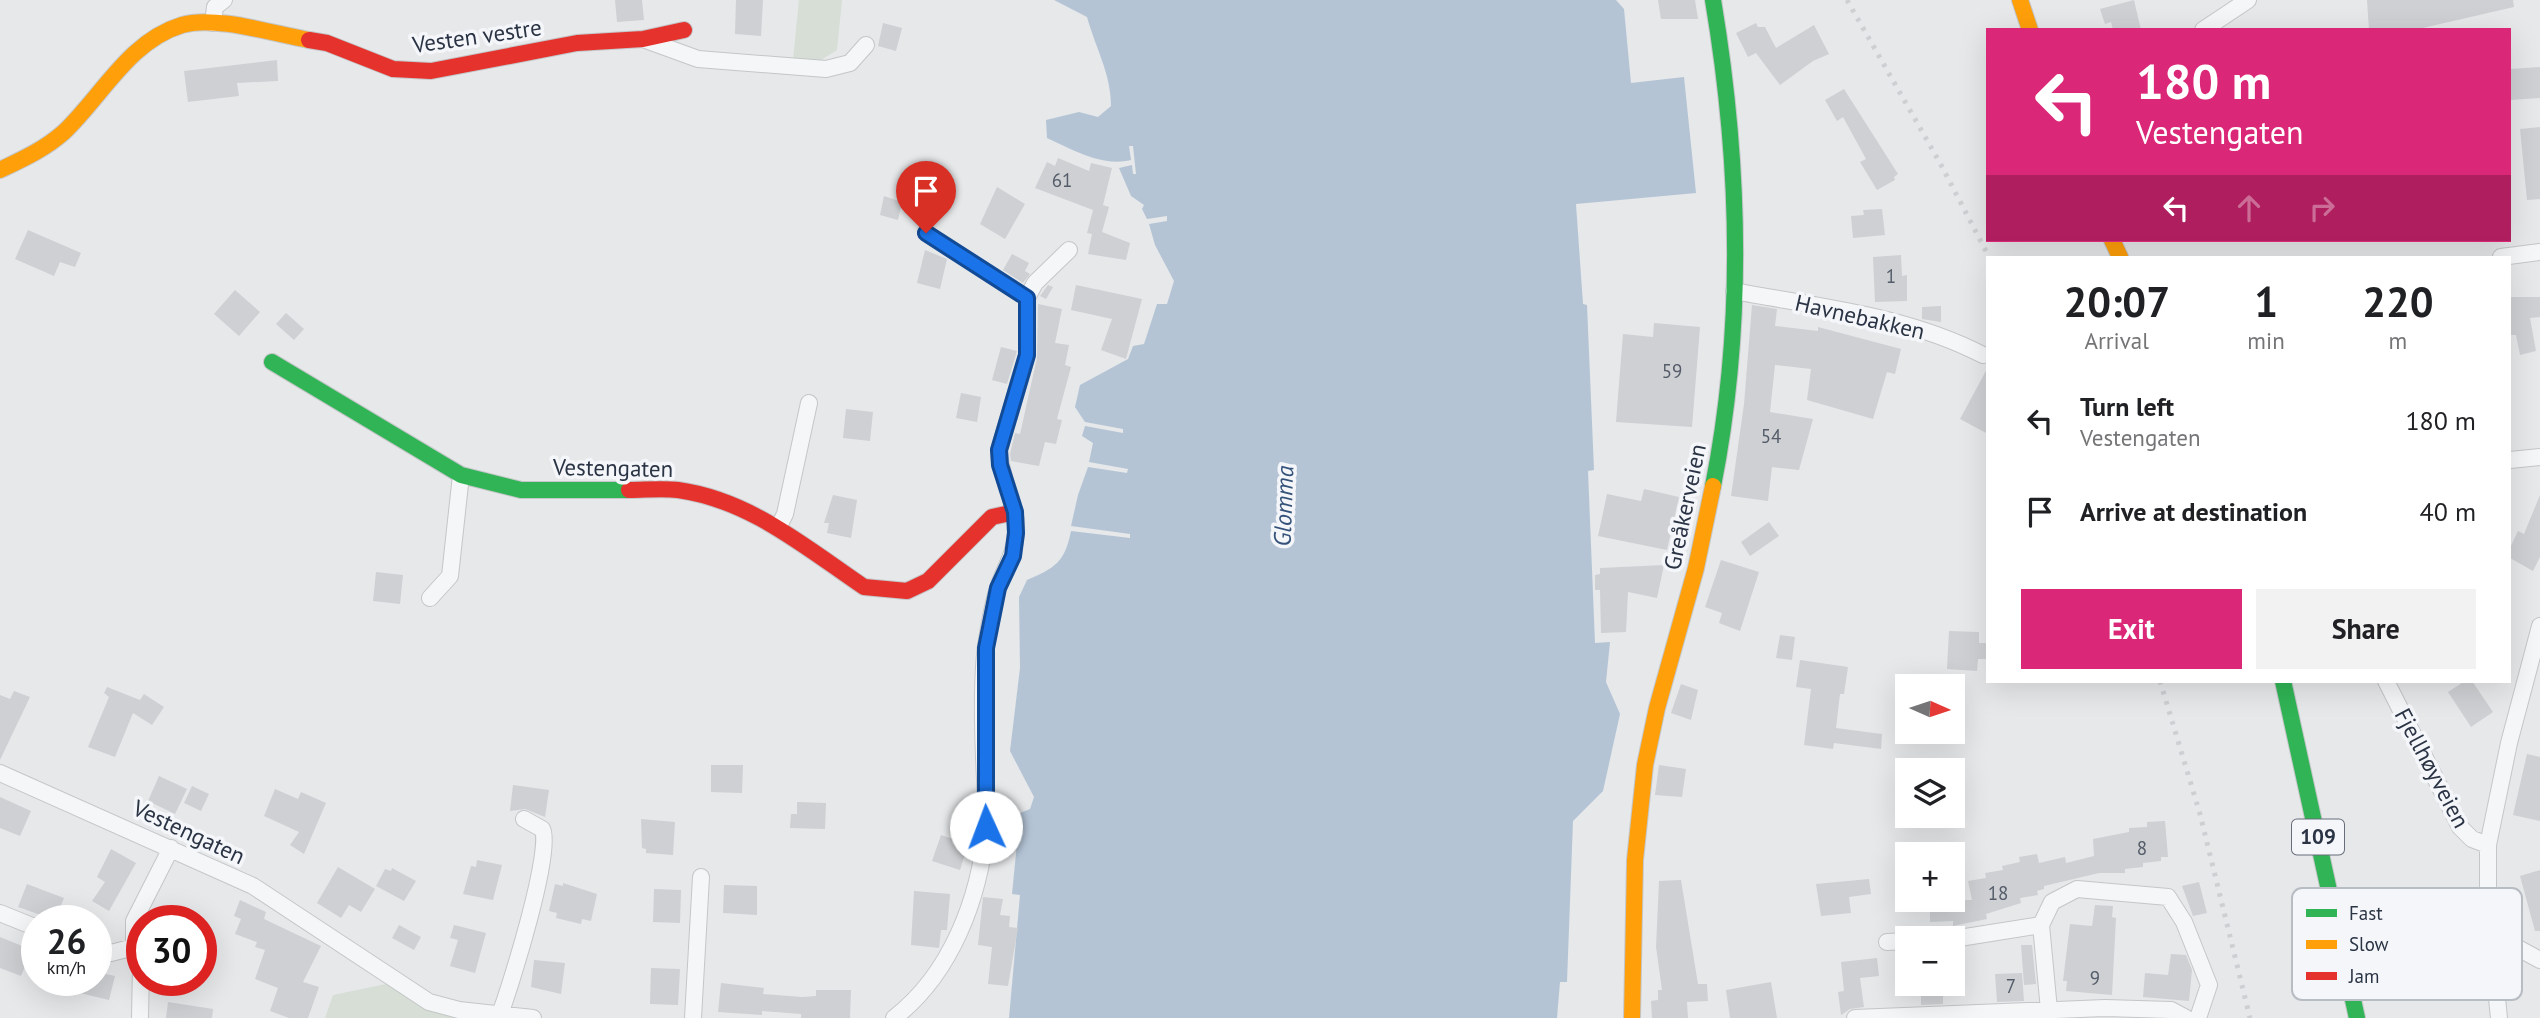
<!DOCTYPE html>
<meta charset="utf-8">
<style>
body{margin:0;font-family:"PT Sans",sans-serif;background:#f2f2f2;color:#202124;height:100vh;display:flex;flex-direction:column;font-size:26px;white-space:nowrap}
*{box-sizing:border-box;margin:0}
p{font-size:23px;color:#757577}
.icon{flex:none;width:38px;height:38px;fill:none;stroke:currentColor;stroke-width:2;stroke-linecap:round;stroke-linejoin:round}
.map{position:relative;flex:1;overflow:hidden}
.panel{position:absolute;left:1986px;top:256px;width:525px;height:427px;display:flex;flex-direction:column;background:#fff;border-radius:0px;box-shadow:0 7px 28px #0002}
.panel>*{flex:none}
.guide{position:absolute;left:1986px;top:28px;width:525px;height:214px;border-radius:0px;box-shadow:0 7px 28px #0002;background:#db2777;color:#fff;overflow:hidden}
.needle{width:46px;rotate:93deg}
.controls{position:absolute;left:1895px;top:674px;display:grid;gap:14px}
.controls a{display:grid;place-items:center;width:70px;height:70px;border-radius:0px;background:#fff;box-shadow:0 7px 28px #0002;font-size:35px}
.speed{position:absolute;left:21px;top:905px;display:flex;gap:14px;font-size:35px;font-weight:700;text-align:center}
.speed>*{display:grid;place-content:center;width:91px;height:91px;border-radius:50%;background:#fff;box-shadow:0 7px 28px #0002;line-height:1}
.speed small{font-size:18px;font-weight:400}
.speed .limit{border:10px solid #d22;background:#fff;color:#111}
.pin{position:absolute;display:grid;place-items:center;width:60px;height:60px;color:#fff;margin:-72px -30px;border-radius:50% 50% 50% 0;rotate:-45deg;box-shadow:0 0 7px #0007}
.pin .icon{rotate:45deg}
.me{position:absolute;width:77px;margin:-38px;rotate:358deg;stroke-linejoin:round;filter:drop-shadow(0 0 5px #0008)}
.turn{display:flex;align-items:center;gap:24px;height:147px;padding:0 35px;font-size:32px}
.turn .icon{width:91px;height:91px;stroke-width:2.5}
.turn b{display:block;font-size:49px;line-height:60px}
.lanes{display:flex;align-items:center;height:66px;padding:0 35px;background:#0003;justify-content:center;gap:35px;direction:ltr}
.lanes .off{opacity:.35}
.eta{display:flex;justify-content:space-evenly;align-items:center;height:119px;text-align:center}
.eta b{font-size:42px;font-weight:700;line-height:49px}
.button{display:flex;gap:14px;margin-top:auto;padding:14px 35px}
.button a{flex:1;height:80px;border-radius:0px;background:#db2777;color:#fff;font-size:28px;font-weight:700;line-height:80px;text-align:center}
.button a+a{background:#f2f2f2;color:#202124}
ul{padding:0;list-style:none}
li{display:flex;align-items:center;gap:21px;height:91px;padding:0 35px}
li div{flex:1}
li b{display:block;font-size:26px}
li em{font-style:normal}
.map>svg:first-child{display:block}
</style>
<div class="map">
<svg width="2540" height="1018" viewBox="0 0 2540 1018">
<rect width="100%" height="100%" fill="#e6e8ea"/>
<path fill="#d6ded6" d="M799,0H842L837,50L818,62L793,60Z
M396,982L413,993L509,1018H325L333,995Z"/>
<path fill="#b4c4d5" d="M1054,0H1616L1624,9L1631,83L1684,77L1696,193L1576,204L1583,304L1587,305L1594,470L1588,471L1595,643L1610,642L1606,682L1620,714L1603,791L1573,821L1567,982H1560L1557,1018H1009L1020,895L1012,894L1020,813L1030,809L1034,797L1010,751L1020,668L1019,597L1027,580C1055,568 1065,562 1071,531L1130,538V534L1071,526L1078,495L1088,467L1127,473L1128,469L1089,462L1093,443L1082,436L1085,426L1123,433V429L1085,422L1075,407L1080,385L1128,359L1133,346L1144,344L1157,304H1167L1174,281L1155,245L1149,224L1167,221V216L1147,219L1142,209L1144,205L1131,196L1119,168L1132,165L1133,174H1136L1133,146H1129L1131,160C1101,167 1074,150 1047,138L1046,120L1079,112L1098,117L1111,106C1111,74 1096,49 1087,17Z"/>
<path fill="#ced0d3" d="M615,0H642L644,20L617,22Z
M736,0H763L761,36L735,34Z
M1658,0H1695L1698,19H1661Z
M2134,0L2141,30H2113L2111,22L2105,24L2100,9Z
M2367,0H2513L2514,7L2414,30H2369Z
M883,23L902,28L896,51L878,46Z
M1756,23L1758,27H1765L1776,48L1814,25L1829,54L1813,61L1780,85L1756,53L1748,57L1736,33Z
M277,60L278,81L237,83L239,96L188,102L184,71Z
M2540,67V98L2510,100V69Z
M1844,89L1898,174L1894,177L1895,180L1877,190L1860,162L1866,159L1843,117L1837,121L1825,100Z
M2540,127V199L2527,200L2520,129Z
M1058,158L1089,171L1091,163L1112,168L1103,205L1109,207L1102,232L1130,243L1126,260L1088,254L1092,234L1087,233L1093,210L1035,188L1047,162L1055,166Z
M997,187L1025,204L1005,239L980,224Z
M884,196L902,202L898,220L880,215Z
M1882,209L1885,235L1853,238L1851,216L1864,215L1863,210Z
M28,230L81,253L75,267L60,262L54,276L15,259Z
M925,250L947,259L940,289L917,283Z
M1012,254L1029,263L1025,271L1030,274L1023,283L1003,270Z
M1901,255L1902,276L1907,275V301L1875,302L1873,257Z
M1048,285L1053,287L1046,299L1040,296Z
M1076,285L1142,299L1126,359L1101,350L1112,319L1071,310Z
M235,290L260,312L239,336L214,314Z
M2510,297H2540V317L2530,318L2536,351L2520,355L2516,335H2510Z
M1038,304L1062,309L1055,343L1069,345L1065,365L1071,367L1057,419L1062,420L1056,444L1045,442L1039,466L1011,461L1010,454L1015,433L1020,434L1037,358Z
M1752,305L1777,309L1775,326L1818,331V327L1901,349L1895,374L1887,372L1873,419L1807,400L1811,369L1775,365L1770,412L1813,419L1799,470L1772,467L1768,501L1731,496L1744,404Z
M1941,306V322L1922,319V307Z
M286,313L304,329L294,340L276,324Z
M1654,323L1700,327L1692,427L1616,422L1623,334L1653,337Z
M1001,347L1017,351L1007,384L992,380Z
M1988,367V434L1960,419Z
M961,393L981,397L977,422L956,418Z
M846,409L873,412L870,441L843,438Z
M1644,489L1679,497L1667,550L1598,536L1607,494L1641,501Z
M833,495L857,500L851,538L827,533L829,523H824Z
M2540,495V557L2533,571L2510,558V548L2518,531L2524,534Z
M1769,522L1779,536L1750,556L1741,542Z
M1721,560L1759,572L1740,631L1719,623L1722,613L1705,607Z
M1664,565L1657,598L1628,592L1626,632L1601,633L1600,590H1595V575L1600,574V568Z
M376,572L403,575L400,604L373,601Z
M1949,631L1979,632V643H1988L1987,659H1978L1977,671L1947,669Z
M1780,635L1795,637L1792,660L1776,658Z
M1800,660L1848,667L1844,694H1840L1836,728L1882,734L1881,749L1834,743L1833,749L1804,745L1811,689L1796,687Z
M2465,681H2472L2493,712L2471,727L2448,692Z
M1681,684L1698,690L1691,720L1671,713Z
M107,687L140,700L144,694L164,707L152,725L133,713L115,757L88,747L109,697L104,693Z
M14,691L30,697L0,760V695L10,699Z
M2527,754L2540,757V821L2513,815Z
M711,765H743L742,793L711,792Z
M1659,765L1686,769L1682,797L1655,795Z
M159,776L187,789L175,814L148,801Z
M513,785L549,790L545,817L525,809L510,811Z
M192,786L209,794L201,811L184,803Z
M275,789L298,799L301,792L326,803L304,854L290,845L299,832L264,816Z
M0,797L31,811L20,836L0,828Z
M797,802L826,803L825,829L790,828L791,814H797Z
M641,819L675,822L673,855L646,853V849L642,848Z
M2165,821L2168,857H2161V861L2143,863V867L2125,869V873H2099L2044,886V889L2037,891L2038,895L2020,898L2021,903L1986,914L1987,919L1953,926V921L1930,922V900H1972L1968,881L1986,878L1985,873L2003,870L2002,866L2020,862L2019,857L2037,854L2039,863L2065,857L2066,863L2094,856L2093,839L2129,832V828L2147,827V822Z
M941,835L968,844L960,870L932,861Z
M111,849L136,863L109,911L92,901L105,882L97,877Z
M477,860L502,865L493,900L463,894L471,866L476,867Z
M338,867L375,889L361,912L349,905L341,918L317,903Z
M392,868L416,881L404,901L376,886L385,869L391,871Z
M2540,870V931H2535L2520,876Z
M1869,879L1871,894L1849,897L1851,913L1821,916L1816,884Z
M1681,880L1698,984H1707L1708,1001L1687,1002L1688,1018H1652L1651,1001L1658,1000V990H1662L1656,947L1659,881Z
M2199,882L2207,913L2193,916L2182,886Z
M563,883L597,894L591,921L582,919L581,924L556,918L557,913L549,911L555,884L563,886Z
M27,884L64,898L55,920L18,907Z
M724,885L757,886V915L723,913Z
M654,889L681,890L680,923L653,922Z
M914,891L950,894L947,930H941L939,948L911,945Z
M983,897L1003,899L1000,915L1010,916L1009,927L1018,928L1008,986L988,984L992,947L978,945Z
M240,900L266,912L264,919L321,946L303,982L319,987L308,1018H289L270,1011L278,988L255,979L265,950L255,947L257,942L235,934L241,919L234,916Z
M2095,905L2113,906L2112,917L2116,918L2112,995L2066,991L2067,981H2063L2070,924L2092,926Z
M399,925L421,937L414,950L392,938Z
M454,925L486,933L475,973L450,966L458,940L450,938Z
M0,937L32,950L21,976L0,968Z
M2021,945H2032L2036,984L2024,985Z
M2171,954L2186,955L2192,970L2189,1001L2143,997L2145,973L2168,975Z
M1877,958L1879,976L1860,978L1864,1007L1850,1009L1841,1015L1838,992L1844,991L1841,962Z
M534,960L565,963L561,994L531,987Z
M651,968L680,969L678,1005L650,1004Z
M96,972L115,976L109,1000L51,986L52,980H96Z
M2022,973L2024,1001L1997,1002L1995,974Z
M1771,982L1777,1018H1730L1726,990Z
M721,983L764,988L763,994L802,997L816,996V990H851L850,1018H801V1014L762,1011V1015L718,1012Z
M1921,984H1943V1004L1921,1005Z
M168,1002L213,1009L212,1018H166Z"/>
<g fill="none" stroke-linecap="round" stroke-linejoin="round">
<g stroke="#c4c6c8" stroke-width="18">
<path id="street" d="M213,23L215,7L224,0
M2203,30L2248,0
M643,39L698,59L826,69L850,63L866,45
M926,233L1027,298
M2501,257L2540,252
M1734,291C1818,307 1906,315 1983,355
M2510,460L2540,457
M778,528L785,514L809,403
M430,598L450,576L461,475
M2386,681L2460,827L2472,839L2488,845
M0,773L253,886L429,1002L459,1010L533,1018
M0,913L37,928
M1953,939L2041,925
M1887,942L1908,941
M96,948L111,953L134,947
M2492,948L2516,947L2540,960
M2049,1010L2041,925L2052,902L2077,889L2168,897L2184,922L2209,985L2198,1018
M500,1014C510,988 554,847 542,829L524,819
M140,1018L141,966L134,947V921L171,848
M693,1018L701,877
M894,1018C951,974 980,898 986,827C988,811 985,794 985,779C983,740 981,684 986,646C989,627 992,606 998,588C1004,569 1015,554 1016,533C1018,504 1000,479 999,450L1027,355V298L1035,283L1069,250
M1855,1018L2105,1008L2171,1010L2186,1018
M2499,1018L2488,909V845L2509,743L2540,626"/>
</g>
<g stroke="#c4c6c8" stroke-width="18">
<path id="fast" d="M1713,0C1740,161 1745,325 1713,486
M272,362L461,475L521,490H629
M2283,681L2357,1018"/>
</g>
<g stroke="#c4c6c8" stroke-width="18">
<path id="slow" d="M2020,0L2030,30
M0,170C23,159 45,149 64,132C102,96 129,41 182,25C215,15 274,34 309,40
M2112,240L2120,257
M1632,1018L1635,860L1645,765L1657,708L1696,568L1713,486"/>
</g>
<g stroke="#c4c6c8" stroke-width="18">
<path id="jam" d="M309,40L327,43L393,69L431,71L577,43L643,39L684,30
M629,490C645,490 662,488 678,490C750,500 805,547 864,587L907,591L928,581L992,517L1015,512"/>
</g>
<use href="#street" stroke="#f5f6f7" stroke-width="16"/>
<use href="#fast" stroke="#30b455" stroke-width="16"/>
<use href="#slow" stroke="#ff9f0a" stroke-width="16"/>
<use href="#jam" stroke="#e5322d" stroke-width="16"/>
<path stroke="#cecfd2" stroke-width="5" stroke-dasharray="3.5 7" stroke-linecap="butt" d="M1847,0L1940,163L1989,257
M2160,681L2200,814L2250,1018"/>
</g>
<g fill="none" stroke-linecap="round" stroke-linejoin="round">
<g stroke="#114b97" stroke-width="18">
<path id="route" d="M926,233L1027,298V355L999,450L1000,465L1015,512L1016,533L1013,556L998,588L986,648V827"/>
</g>
<use href="#route" stroke="#1a73e8" stroke-width="12"/>
</g>
<g text-anchor="middle" stroke-width="7" stroke-linejoin="round" paint-order="stroke">
<g font-size="19" fill="#545c69">
<text x="1062" y="187">61</text>
<text x="1891" y="283">1</text>
<text x="1672" y="378">59</text>
<text x="1771" y="443">54</text>
<text x="2142" y="855">8</text>
<text x="1998" y="900">18</text>
<text x="2095" y="985">9</text>
<text x="2011" y="993">7</text>
</g>
<rect fill="#f4f6f9" stroke="#676e7b" stroke-width="2" x="2292" y="819.5" width="52" height="35" rx="5"/>
<g font-size="21" font-weight="bold" fill="#2b3445">
<text x="2318" y="844">109</text>
</g>
<g font-size="23" fill="#2b3445" stroke="#f4f6f9">
<text transform="translate(477 36) rotate(-8)" y="8">Vesten vestre</text>
<text transform="translate(1860 317) rotate(13)" y="8">Havnebakken</text>
<text transform="translate(613 468) rotate(1)" y="8">Vestengaten</text>
<text transform="translate(1685 507) rotate(-78)" y="8">Greåkerveien</text>
<text transform="translate(2432 768) rotate(62)" y="8">Fjellhøyveien</text>
<text transform="translate(189 832) rotate(25)" y="8">Vestengaten</text>
</g>
<g font-size="24" font-style="italic" fill="#34527a" stroke="#f4f6f9">
<text transform="translate(1284 506) rotate(-88)" y="8">Glomma</text>
</g>
</g>
<rect x="2292" y="888" width="230" height="112" rx="10" fill="#f4f6f9" stroke="#b8bcc3" stroke-width="2"/>
<rect x="2306" y="909" width="31" height="8" fill="#30b455"/>
<rect x="2306" y="940" width="31" height="9" fill="#ff9f0a"/>
<rect x="2306" y="972" width="31" height="8" fill="#e5322d"/>
<g font-size="19" fill="#2b3445">
<text x="2349" y="920">Fast</text>
<text x="2349" y="951">Slow</text>
<text x="2349" y="983">Jam</text>
</g>
</svg>
<div class="controls">
<a><svg class="needle" viewBox="-14 -14 28 28"><path d="M0-13l5 13h-10z" fill="#e53935"/><path d="M0 13l5-13h-10z" fill="#757577"/></svg></a>
<a><svg class="icon" aria-label="layers" viewBox="0 0 24 24"><path d="M12 4l9 5-9 5-9-5zM3 14l9 5 9-5"/></svg></a>
<a>+</a>
<a>−</a>
</div>
<div class="speed"><div>26<small>km/h</small></div><div class="limit">30</div></div>
<div class="pin" style="left:926px;top:233px;background:#d93025"><svg class="icon" aria-label="arrive" viewBox="0 0 24 24"><path d="M6 21V4h12l-3 4 3 4H6"/></svg></div>
<svg class="me" style="left:986px;top:827px" viewBox="-20 -20 40 40"><circle r="19" fill="#fff"/><path d="M0-13L10 11 0 6-10 11z" fill="#1a73e8"/></svg>
<div class="guide">
<div class="turn"><svg class="icon" aria-label="left" viewBox="0 0 24 24"><path d="M17 20v-9H6M10 6l-5 5 5 5"/></svg><div><b>180 m</b>Vestengaten</div></div>
<div class="lanes"><svg class="icon" aria-label="left" viewBox="0 0 24 24"><path d="M17 20v-9H6M10 6l-5 5 5 5"/></svg><svg class="icon off" aria-label="ahead" viewBox="0 0 24 24"><path d="M12 20V5M6 11l6-6 6 6"/></svg><svg class="icon off" aria-label="right" viewBox="0 0 24 24"><path d="M7 20v-9h11M14 6l5 5-5 5"/></svg></div>
</div>
<section class="panel">
<div class="eta">
<div><b>20:07</b><p>Arrival</p></div>
<div><b>1</b><p>min</p></div>
<div><b>220</b><p>m</p></div>
</div>
<ul>
<li><svg class="icon" aria-label="left" viewBox="0 0 24 24"><path d="M17 20v-9H6M10 6l-5 5 5 5"/></svg><div><b>Turn left</b><p>Vestengaten</p></div><em>180 m</em></li>
<li><svg class="icon" aria-label="arrive" viewBox="0 0 24 24"><path d="M6 21V4h12l-3 4 3 4H6"/></svg><div><b>Arrive at destination</b></div><em>40 m</em></li>
</ul>
<div class="button"><a>Exit</a><a>Share</a></div>
</section>
</div>
